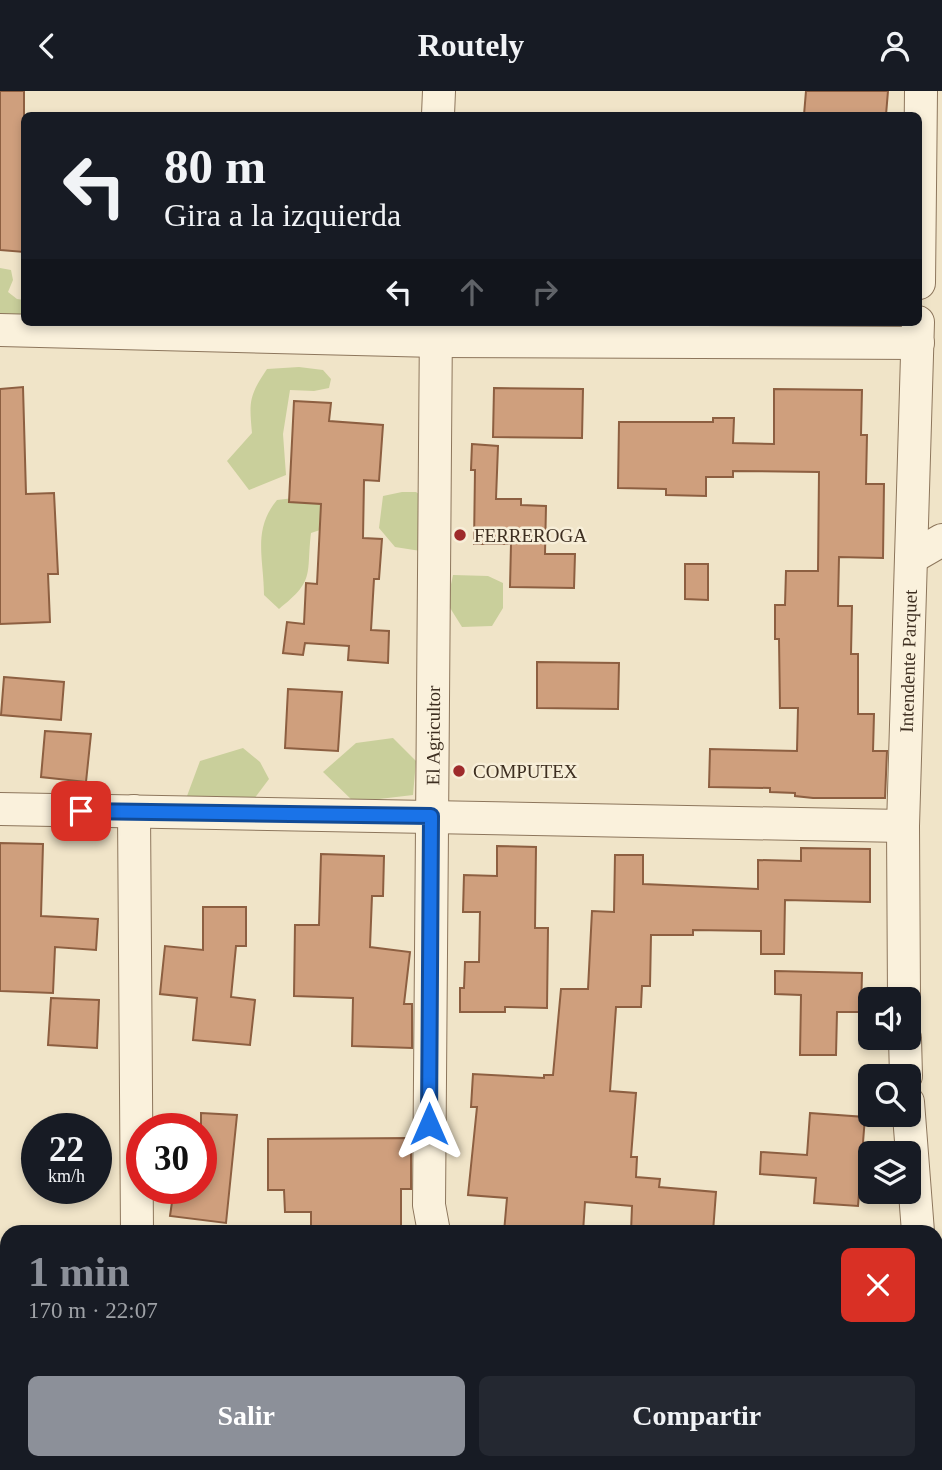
<!DOCTYPE html>
<html lang="es">
<meta charset="utf-8">
<style>
body{margin:0;font-family:"Times New Roman",serif;background:#242831;color:#f1f3f6;height:100vh;display:flex;flex-direction:column;font-size:26px;white-space:nowrap}
*{box-sizing:border-box;margin:0}
p{font-size:23px;color:#9ea1a6}
.icon{flex:none;width:38px;height:38px;fill:none;stroke:currentColor;stroke-width:2;stroke-linecap:round;stroke-linejoin:round}
.map{position:relative;flex:1;overflow:hidden}
.details{position:absolute;left:0px;top:1134px;width:943px;height:245px;display:flex;flex-direction:column;background:#171b24;border-radius:21px 21px 0 0;box-shadow:0 4px 10px #0003}
.details>*{flex:none}
.hud{position:absolute;left:21px;top:21px;width:901px;height:214px;border-radius:10px;box-shadow:0 4px 10px #0003;background:#171b24;color:#f1f3f6;overflow:hidden}
.tools{position:absolute;left:858px;top:896px;display:grid;gap:14px}
.tools a{display:grid;place-items:center;width:63px;height:63px;border-radius:10px;background:#171b24;box-shadow:0 4px 10px #0003;font-size:35px}
.speed{position:absolute;left:21px;top:1022px;display:flex;gap:14px;font-size:35px;font-weight:700;text-align:center}
.speed>*{display:grid;place-content:center;width:91px;height:91px;border-radius:50%;background:#171b24;box-shadow:0 4px 10px #0003;line-height:1}
.speed small{font-size:18px;font-weight:400}
.speed .limit{border:10px solid #d22;background:#fff;color:#111}
.pin{position:absolute;display:grid;place-items:center;width:60px;height:60px;color:#fff;margin:-30px;border-radius:14px;box-shadow:0 4px 10px #0006}
.me{position:absolute;width:77px;margin:-38px;rotate:0deg;stroke-linejoin:round;filter:drop-shadow(0 0 5px #0008)}
.turn{display:flex;align-items:center;gap:24px;height:147px;padding:0 28px;font-size:32px}
.turn .icon{width:91px;height:91px;stroke-width:2.5}
.turn b{display:block;font-size:49px;line-height:60px}
.lanes{display:flex;align-items:center;height:66px;padding:0 28px;background:#0003;justify-content:center;gap:35px;direction:ltr}
.lanes .off{opacity:.35}
.round{display:grid;place-items:center;flex:none;width:74px;height:74px;border-radius:10px;background:#242831}
.overview{display:flex;align-items:center;justify-content:space-between;height:119px;padding:0 28px}
h1{font-size:42px;font-weight:600;line-height:52px;color:#8c9099}
.primary-button{display:flex;gap:14px;margin-top:auto;padding:14px 28px}
.primary-button a{flex:1;height:80px;border-radius:10px;background:#8c9099;color:#fff;font-size:28px;font-weight:600;line-height:80px;text-align:center}
.primary-button a+a{background:#242831;color:#f1f3f6}
header{display:flex;justify-content:space-between;align-items:center;height:91px;padding:0 28px;background:#171b24;font-size:32px;font-weight:600}
.map>svg:first-child{display:block}
</style>
<header><svg class="icon" aria-label="back" viewBox="0 0 24 24"><path d="M15 5l-7 7 7 7"/></svg>Routely<svg class="icon" aria-label="person" viewBox="0 0 24 24"><circle cx="12" cy="8" r="4"/><path d="M4 21q1-7 8-7t8 7"/></svg></header>
<div class="map">
<svg width="942" height="1379" viewBox="0 0 942 1379">
<rect width="100%" height="100%" fill="#f0e4c8"/>
<path fill="#c9cf9b" d="M0,177L11,179L13,189L8,201L17,208L24,209V231L0,228Z
M299,276L323,279L331,288L329,297L314,300L290,299L283,343L286,384L249,399L227,370L252,342C249,310 249,305 267,278Z
M402,401H416L429,410L427,461L395,456L379,437L383,405Z
M320,404L331,414L320,439L311,442C306,483 316,489 279,518L264,504C264,468 252,439 277,409Z
M453,484L488,485L503,492V517L492,535L462,536L447,512Z
M393,647L416,670L413,704L354,711L323,681L356,652Z
M243,657L260,671L269,688L251,712L219,714L187,705L200,670Z"/>
<path fill="#cf9f7d" stroke="#8d5f41" stroke-width="2" d="M0,0H24V161L0,159Z
M806,0H888L886,24H804Z
M23,296L26,403L54,402L58,483H48L50,531L0,533V298Z
M494,297L583,298L582,347L493,346Z
M774,298L862,299L861,344H867L866,393H884L883,467L839,466L838,515H852L851,563H858V623H874L873,660H887L885,707H813L795,705V702L770,701V697L709,696L710,658L797,660L798,617H780L779,548H775V514H785L786,480H818L819,381L733,380V386H706V405L666,404V398L618,397L619,331H713V327H734L733,352L774,353Z
M294,310L331,312L329,330L383,334L379,390L364,389L363,447L382,448L379,488H374L371,539L389,540L388,572L348,569L349,555L305,552L303,564L283,562L287,531L304,533L306,492L317,493L321,413L289,411Z
M472,353L498,355L496,408H521V414L546,415L545,463H575L574,497L510,496L511,453H474L475,379H471Z
M685,473H708V509L685,508Z
M537,571L619,572L618,618L537,617Z
M4,586L64,591L61,629L1,624Z
M288,598L342,601L338,660L285,657Z
M45,640L91,643L86,691L41,686Z
M0,752L43,753L41,825L98,828L96,859L55,856L53,902L0,900Z
M497,755L536,756L535,837H548L547,917L505,916V921H460V897H464L465,871H479L480,821H463L464,784L497,785Z
M801,757L870,758V811L785,809L784,863H761V840L693,839V844H651L650,895H642L641,916H616L610,1000L636,1002L631,1066H637L636,1086L660,1088L659,1096L716,1101L713,1141H631L632,1115L585,1111L583,1141H504L507,1107L468,1104L477,1016H471L473,983L544,987V984H553L561,898H588L592,820L614,821L615,764H643V793L758,798V769L801,770Z
M321,763L384,765L383,805H372L370,856L410,861L404,913H412V957L352,955L353,907L294,905L295,834H319Z
M203,816H246V855H236L231,906L255,909L250,954L193,949L197,907L160,903L165,855L203,859Z
M775,880L862,882L861,921H837L836,964H800L801,904L775,903Z
M51,907L99,909L97,957L48,954Z
M201,1022L237,1024L226,1132L170,1125L174,1097H201Z
M810,1022L865,1026L858,1115L814,1112L816,1087L760,1083L761,1061L807,1064Z
M411,1047V1098H401V1141H311V1121H285L284,1099H268V1048Z"/>
<g fill="none" stroke-linecap="round" stroke-linejoin="round">
<g stroke="#8d765c" stroke-width="34">
<g id="minor">
<path d="M438,24L439,0"/>
<path d="M919,192L921,0"/>
<path d="M0,239L436,250L918,252"/>
<path d="M911,467L942,449"/>
<path d="M0,718L903,735"/>
<path d="M134,720L137,1141"/>
<path id="s1" d="M904,908L903,735L918,231"/>
<path d="M905,947L906,985"/>
<path d="M908,1011L918,1141"/>
<path id="s2" d="M434,1141L429,1114L436,231"/>
<path d="M936,1172L942,1168"/>
<path d="M550,1372L554,1379"/>
<path d="M759,1372L762,1379"/>
<path d="M600,1379L612,1372"/>
</g>
</g>
<use href="#minor" stroke="#faf1dc" stroke-width="32"/>
</g>
<g fill="none" stroke-linecap="round" stroke-linejoin="round">
<g stroke="#114b97" stroke-width="18">
<path id="route" d="M81,720L431,725L429,1033"/>
</g>
<use href="#route" stroke="#1a73e8" stroke-width="12"/>
</g>
<g fill="#9e2a2b" stroke="#f7eed8" stroke-width="2.5">
<circle cx="460" cy="444" r="7"/>
<circle cx="459" cy="680" r="7"/>
</g>
<g text-anchor="middle" stroke-width="5" stroke-linejoin="round" paint-order="stroke">
<g font-size="19" fill="#3d2e20" stroke="#f7eed8" text-anchor="start">
<text x="474" y="451">FERREROGA</text>
<text x="473" y="687">COMPUTEX</text>
</g>
<g font-size="19" fill="#3d2e20" stroke="#f7eed8">
<text dy="7" stroke="none"><textPath href="#s1" startOffset="338">Intendente Parquet</textPath></text>
<text dy="7" stroke="none"><textPath href="#s2" startOffset="497">El Agricultor</textPath></text>
</g>
</g>
</svg>
<div class="tools">
<a><svg class="icon" aria-label="sound" viewBox="0 0 24 24"><path d="M4 9h4l5-4v14l-5-4H4zM17 9q2 3 0 6"/></svg></a>
<a><svg class="icon" aria-label="search" viewBox="0 0 24 24"><circle cx="10" cy="10" r="6"/><path d="M15 15l6 6"/></svg></a>
<a><svg class="icon" aria-label="layers" viewBox="0 0 24 24"><path d="M12 4l9 5-9 5-9-5zM3 14l9 5 9-5"/></svg></a>
</div>
<div class="speed"><div>22<small>km/h</small></div><div class="limit">30</div></div>
<div class="pin" style="left:81px;top:720px;background:#d93025"><svg class="icon" aria-label="arrive" viewBox="0 0 24 24"><path d="M6 21V4h12l-3 4 3 4H6"/></svg></div>
<svg class="me" style="left:429px;top:1033px" viewBox="-20 -20 40 40"><path d="M0-17L14 15 0 8-14 15z" fill="#1a73e8" stroke="#fff" stroke-width="4"/></svg>
<div class="hud">
<div class="turn"><svg class="icon" aria-label="left" viewBox="0 0 24 24"><path d="M17 20v-9H6M10 6l-5 5 5 5"/></svg><div><b>80 m</b>Gira a la izquierda</div></div>
<div class="lanes"><svg class="icon" aria-label="left" viewBox="0 0 24 24"><path d="M17 20v-9H6M10 6l-5 5 5 5"/></svg><svg class="icon off" aria-label="ahead" viewBox="0 0 24 24"><path d="M12 20V5M6 11l6-6 6 6"/></svg><svg class="icon off" aria-label="right" viewBox="0 0 24 24"><path d="M7 20v-9h11M14 6l5 5-5 5"/></svg></div>
</div>
<section class="details">
<div class="overview"><div><h1>1 min</h1><p>170 m · 22:07</p></div><a class="round" style="background:#d93025;color:#fff"><svg class="icon" aria-label="close" viewBox="0 0 24 24"><path d="M6 6l12 12M18 6L6 18"/></svg></a></div>
<div class="primary-button"><a>Salir</a><a>Compartir</a></div>
</section>
</div>
